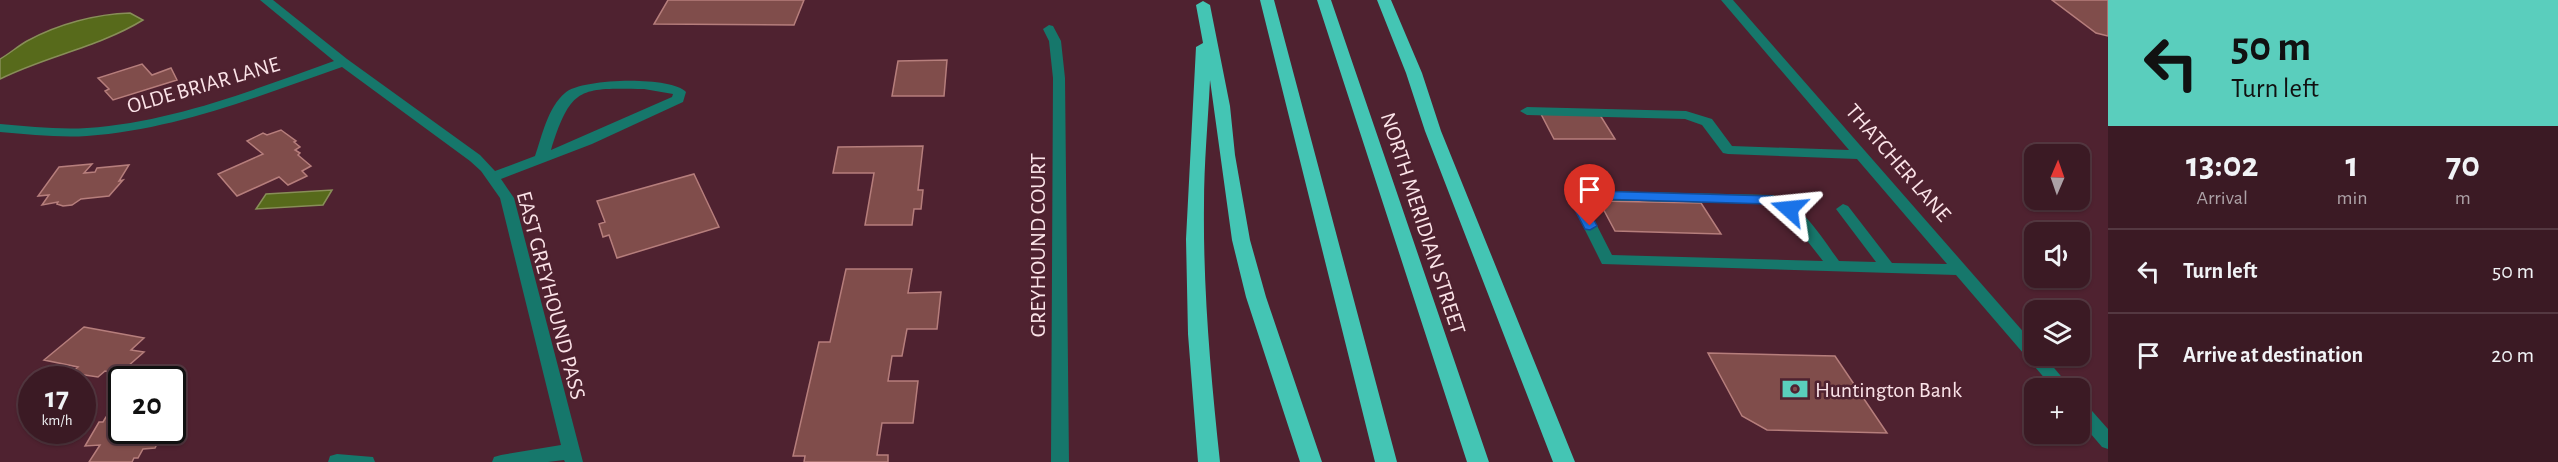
<!DOCTYPE html>
<style>
body{margin:0;font-family:"Alegreya Sans",sans-serif;background:#42232c;color:#f1f3f6;height:100vh;display:flex;flex-direction:column;font-size:22px;white-space:nowrap}
*{box-sizing:border-box;margin:0}
p{font-size:20px;color:#aca1a6}
.icon{flex:none;width:33px;height:33px;fill:none;stroke:currentColor;stroke-width:2;stroke-linecap:round;stroke-linejoin:round}
.map{position:relative;flex:1;overflow:hidden}
.details{display:flex;flex-direction:column;background:#3b1a24;width:450px}
.details>*{flex:none}
.banner{background:#5acebd;color:#111;overflow:hidden}
.needle{width:39px;rotate:2deg}
.buttons{position:absolute;left:2024px;top:144px;display:grid;gap:12px}
.buttons a{display:grid;place-items:center;width:66px;height:66px;border-radius:12px;background:#3b1a24;box-shadow:0 2px 4px #0004,0 0 0 2px #543841;font-size:30px}
.speed{position:absolute;left:18px;top:366px;display:flex;gap:12px;font-size:30px;font-weight:700;text-align:center}
.speed>*{display:grid;place-content:center;width:78px;height:78px;border-radius:50%;background:#3b1a24;box-shadow:0 2px 4px #0004,0 0 0 2px #543841;line-height:1}
.speed small{font-size:15px;font-weight:400}
.speed .limit{border:3px solid #111;border-radius:9px;background:#fff;color:#111}
.pin{position:absolute;display:grid;place-items:center;width:51px;height:51px;color:#fff;margin:-62px -26px;border-radius:50% 50% 50% 0;rotate:-45deg;box-shadow:0 0 6px #0007}
.pin .icon{rotate:45deg}
.me{position:absolute;width:66px;margin:-33px;rotate:288deg;stroke-linejoin:round;filter:drop-shadow(0 0 4px #0008)}
.turn{display:flex;align-items:center;gap:21px;height:126px;padding:0 24px;font-size:27px}
.turn .icon{width:78px;height:78px;stroke-width:2.5}
.turn b{display:block;font-size:42px;line-height:51px}
.eta{display:flex;justify-content:space-evenly;align-items:center;height:102px;text-align:center}
.eta b{font-size:36px;font-weight:700;line-height:42px}
ul{padding:0;list-style:none}
li{display:flex;align-items:center;gap:18px;height:84px;padding:0 24px;border-top:2px solid #543841}
li div{flex:1}
li b{display:block;font-size:22px}
li em{font-style:normal}
main{display:flex;flex:1;min-height:0}
.map>svg:first-child{display:block}
</style>
<main>
<div class="map">
<svg width="2108" height="462" viewBox="0 0 2108 462">
<rect width="100%" height="100%" fill="#4f2230"/>
<path fill="#576a1b" stroke="#888e58" stroke-width="1.5" d="M130,13L143,20C99,47 46,56 0,79V59C9,54 18,46 27,41C58,24 96,14 130,13Z
M332,190L323,205L256,209L266,194Z"/>
<path fill="#804d4b" stroke="#b67e7c" stroke-width="1.5" d="M668,0H804L794,25L654,24Z
M2052,0H2108V36L2096,33Z
M947,60L944,96H892L898,61Z
M142,64L152,75L171,68L177,80L113,100L105,91L109,89L98,78Z
M1541,114L1600,115L1615,139H1554Z
M281,130L296,141L294,142L300,147L295,150L300,153L298,155L311,166L302,171L307,176L288,185L279,177L237,196L218,174L263,154L247,141L263,133L267,135Z
M923,146L918,190H923L921,209H914L912,225H865L874,173H833L838,147Z
M92,164L84,173L95,172L97,168L129,165L119,181L123,180L109,196L81,199L72,205L63,206L57,204L58,202L42,205L49,195L38,196L59,167Z
M694,174L719,227L617,258L609,235L603,237L599,224L605,222L597,201Z
M1599,201L1701,203L1721,234L1615,231Z
M846,269H912L908,293L941,292L937,329H907L902,356H892L888,381H918L913,423H882L877,455H888V462H804L805,456H793L819,342H830Z
M84,327L144,338L131,350L144,352L119,374L105,371L98,377L71,373L78,367L44,360Z
M1708,353L1835,356L1887,433L1767,430L1742,416Z
M122,415V430L163,432L155,448L143,449L138,458H134L132,462H89L100,445L85,446L99,422H103L106,417Z"/>
<g fill="none" stroke-linecap="round" stroke-linejoin="round">
<path fill="#16776b" fill-rule="evenodd" d="M260,0H273L347,59L480,155L495,171L535,156C542,136 548,107 565,93C582,78 671,76 686,92L683,102L592,144L501,179L514,198L583,462H565L564,460L548,462H492L494,457L501,455L561,445L500,198L481,171L470,161L342,67C259,96 175,130 87,136C58,138 29,134 0,132V124C29,126 58,130 87,128C173,122 253,90 334,61ZM644,89L673,94L672,97L551,150C571,86 580,88 644,89Z
M1721,0H1733L2034,344V356H2044L2071,388H2053L1956,275L1602,264L1574,208L1578,197L1594,191L1772,195C1802,203 1822,238 1839,261L1876,262L1836,209L1843,204L1848,206L1892,263L1947,264L1857,159L1728,154L1723,153L1702,125L1685,119L1527,115L1520,111L1527,107L1686,111L1712,119L1732,146L1849,150ZM1596,200L1769,204L1794,224L1823,261L1612,255L1588,208L1590,202Z
M1049,25L1053,26L1061,41L1065,78L1069,462H1051L1053,78L1049,41L1043,29Z
M2079,401L2085,403L2108,429V449L2102,447L2079,420Z
M337,454L373,457L375,462H328L330,456Z"/>
<path fill="#44c5b4" fill-rule="evenodd" d="M1260,0H1274L1397,462H1375Z
M1317,0H1331L1489,462H1467Z
M1377,0H1391L1422,73L1441,131L1575,462H1553L1425,131L1406,73Z
M1203,1L1210,5L1230,106L1235,155L1250,240L1266,297L1322,462H1300L1246,297L1232,240L1210,80C1208,122 1204,163 1204,205C1203,291 1211,377 1220,462H1198L1188,334L1186,239L1196,47L1203,43L1196,5Z"/>
</g>
<path fill="#1a73e8" stroke="#114b97" stroke-width="1.5" d="M1594,191L1772,196L1795,209L1789,213L1769,204L1596,199L1589,203L1588,208L1597,226L1590,230L1585,229L1574,208L1578,197Z"/>
<defs>
<g id="bank-bare" transform="scale(2.07)"><path d="M-6-4H6V4H-6ZM0-2.3a2.3 2.3 0 1 0 0 4.6a2.3 2.3 0 1 0 0-4.6Z" fill="#5acebd" stroke="#4f2230" stroke-width="2.5" paint-order="stroke"/></g>
</defs>
<g fill-rule="evenodd">
<use href="#bank-bare" x="1795" y="389"/>
</g>
<g text-anchor="middle" stroke-width="5" stroke-linejoin="round" paint-order="stroke">
<g font-size="22" fill="#fbe3e8" stroke="#4f2230">
<text transform="translate(203 84) rotate(-16)" y="8">OLDE BRIAR LANE</text>
<text transform="translate(1899 162) rotate(49)" y="8">THATCHER LANE</text>
<text transform="translate(1424 223) rotate(72)" y="8">NORTH MERIDIAN STREET</text>
<text transform="translate(1037 245) rotate(-90)" y="8">GREYHOUND COURT</text>
<text transform="translate(552 295) rotate(75)" y="8">EAST GREYHOUND PASS</text>
</g>
<g font-size="22" fill="#fbe3e8" stroke="#4f2230" text-anchor="start">
<text x="1815" y="397">Huntington Bank</text>
</g>
</g>
</svg>
<div class="buttons">
<a><svg class="needle" viewBox="-14 -14 28 28"><path d="M0-13l5 13h-10z" fill="#e53935"/><path d="M0 13l5-13h-10z" fill="#aca1a6"/></svg></a>
<a><svg class="icon" aria-label="sound" viewBox="0 0 24 24"><path d="M4 9h4l5-4v14l-5-4H4zM17 9q2 3 0 6"/></svg></a>
<a><svg class="icon" aria-label="layers" viewBox="0 0 24 24"><path d="M12 4l9 5-9 5-9-5zM3 14l9 5 9-5"/></svg></a>
<a>+</a>
</div>
<div class="speed"><div>17<small>km/h</small></div><div class="limit">20</div></div>
<div class="pin" style="left:1590px;top:226px;background:#d93025"><svg class="icon" aria-label="arrive" viewBox="0 0 24 24"><path d="M6 21V4h12l-3 4 3 4H6"/></svg></div>
<svg class="me" style="left:1789px;top:209px" viewBox="-20 -20 40 40"><path d="M0-17L14 15 0 8-14 15z" fill="#1a73e8" stroke="#fff" stroke-width="4"/></svg>
</div>
<section class="details">
<div class="banner">
<div class="turn"><svg class="icon" aria-label="left" viewBox="0 0 24 24"><path d="M17 20v-9H6M10 6l-5 5 5 5"/></svg><div><b>50 m</b>Turn left</div></div>
</div>
<div class="eta">
<div><b>13:02</b><p>Arrival</p></div>
<div><b>1</b><p>min</p></div>
<div><b>70</b><p>m</p></div>
</div>
<ul>
<li><svg class="icon" aria-label="left" viewBox="0 0 24 24"><path d="M17 20v-9H6M10 6l-5 5 5 5"/></svg><div><b>Turn left</b></div><em>50 m</em></li>
<li><svg class="icon" aria-label="arrive" viewBox="0 0 24 24"><path d="M6 21V4h12l-3 4 3 4H6"/></svg><div><b>Arrive at destination</b></div><em>20 m</em></li>
</ul>
</section>
</main>
